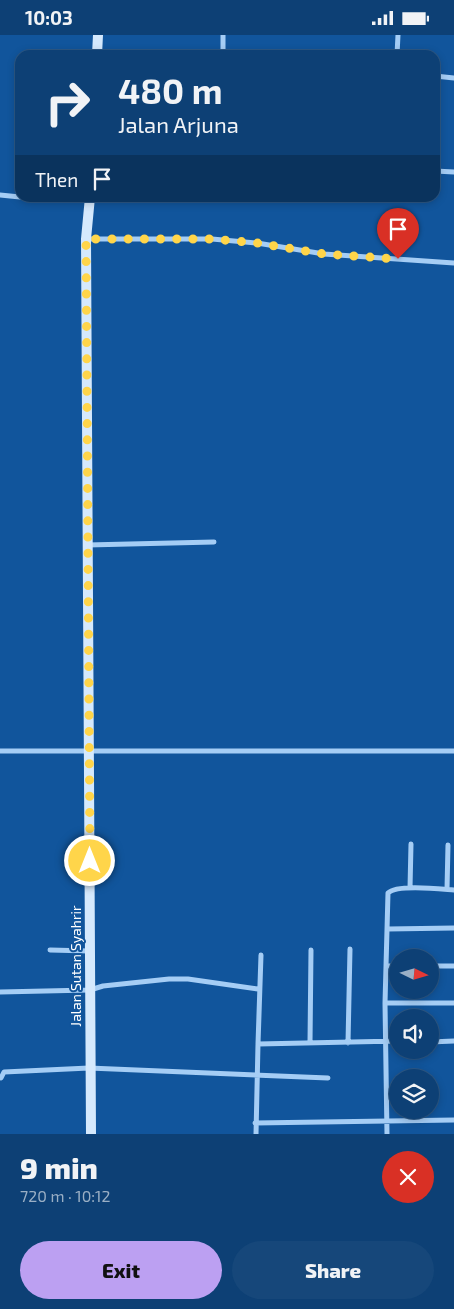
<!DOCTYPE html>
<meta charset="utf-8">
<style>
body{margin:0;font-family:"Exo 2",sans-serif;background:#16477a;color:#f1f3f6;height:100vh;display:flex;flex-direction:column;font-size:19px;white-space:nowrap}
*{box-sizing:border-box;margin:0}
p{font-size:16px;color:#9aafc5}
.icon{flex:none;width:28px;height:28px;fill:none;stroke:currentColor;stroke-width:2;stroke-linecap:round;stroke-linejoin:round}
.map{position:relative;height:1099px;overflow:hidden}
.drawer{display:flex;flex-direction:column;background:#0d4075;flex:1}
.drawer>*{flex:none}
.banner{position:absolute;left:15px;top:15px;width:425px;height:152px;border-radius:15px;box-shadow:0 2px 8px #0003,0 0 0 1px #2d5987;background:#0d4075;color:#f1f3f6;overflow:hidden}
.needle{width:32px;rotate:95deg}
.controls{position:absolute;left:389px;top:914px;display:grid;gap:10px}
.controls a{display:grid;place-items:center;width:50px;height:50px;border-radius:50%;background:#0d4075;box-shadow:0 2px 8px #0003,0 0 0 1px #2d5987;font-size:25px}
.pin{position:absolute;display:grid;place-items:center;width:42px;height:42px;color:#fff;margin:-51px -21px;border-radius:50% 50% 50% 0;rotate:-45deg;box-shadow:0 0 5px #0007}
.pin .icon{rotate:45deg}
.me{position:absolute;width:55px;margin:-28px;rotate:0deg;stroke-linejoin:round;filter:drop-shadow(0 0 4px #0008)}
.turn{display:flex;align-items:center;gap:18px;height:105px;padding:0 20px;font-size:22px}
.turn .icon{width:65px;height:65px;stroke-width:2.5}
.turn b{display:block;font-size:35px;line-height:42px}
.then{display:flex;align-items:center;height:48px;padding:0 20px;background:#0003;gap:10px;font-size:19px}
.round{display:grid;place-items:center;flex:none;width:52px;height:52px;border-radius:26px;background:#16477a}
.head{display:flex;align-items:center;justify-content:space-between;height:85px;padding:0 20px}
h1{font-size:30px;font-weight:800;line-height:38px}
.primary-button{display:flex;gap:10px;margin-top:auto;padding:10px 20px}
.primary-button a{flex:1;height:58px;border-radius:30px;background:#bca0f2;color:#111;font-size:20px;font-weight:800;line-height:58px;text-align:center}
.primary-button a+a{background:#16477a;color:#f1f3f6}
.status{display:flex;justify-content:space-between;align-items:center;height:35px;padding:0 25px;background:#0d4075;direction:ltr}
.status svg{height:14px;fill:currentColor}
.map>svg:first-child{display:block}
</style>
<div class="status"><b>10:03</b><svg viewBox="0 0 49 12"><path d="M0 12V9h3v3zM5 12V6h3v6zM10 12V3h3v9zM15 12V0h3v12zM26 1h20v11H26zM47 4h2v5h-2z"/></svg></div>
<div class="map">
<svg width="454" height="1099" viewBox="0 0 454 1099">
<rect width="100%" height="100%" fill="#11559c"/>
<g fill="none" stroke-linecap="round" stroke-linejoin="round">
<path stroke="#a5cdf5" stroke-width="5" d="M223,20V0
M397,20L398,0
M435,41L454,43
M435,136L454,137
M0,160L20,162
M33,162L90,164
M86,204H212L257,208L324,219L454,228
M87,510L214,507
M0,716H454
M410,853L411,809
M447,854L448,810
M388,894L454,893
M50,915L89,916
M386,931H398
M430,931H454
M0,957L90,955L103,951L169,944H188L258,954
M385,968H454
M430,1007L454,1006
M310,1008L311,915
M348,1008L350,914
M258,1009L261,920
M1,1043L4,1037L89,1033L328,1043
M255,1088L454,1085
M256,1099L258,1009L398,1006
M387,1099L385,968L388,858C397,849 440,854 454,855"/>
<path stroke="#d5e9fd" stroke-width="10" d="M97,20L98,0
M90,162L86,204L91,1099"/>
</g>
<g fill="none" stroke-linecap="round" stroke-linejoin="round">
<path stroke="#ffd54a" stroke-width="9" stroke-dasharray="0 16.2" d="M90,826L86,204H212L257,208L324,219L398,224"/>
</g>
<g text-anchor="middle" stroke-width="4" stroke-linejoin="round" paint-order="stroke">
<g font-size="14" fill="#fff" stroke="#11559c">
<text transform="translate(76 931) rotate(-90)" y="5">Jalan Sutan Syahrir</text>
</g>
</g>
</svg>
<div class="controls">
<a><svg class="needle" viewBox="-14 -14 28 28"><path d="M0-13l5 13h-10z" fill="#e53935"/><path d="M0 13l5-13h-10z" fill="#9aafc5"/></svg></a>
<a><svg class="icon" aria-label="sound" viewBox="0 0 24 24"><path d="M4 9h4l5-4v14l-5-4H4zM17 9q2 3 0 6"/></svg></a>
<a><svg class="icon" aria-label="layers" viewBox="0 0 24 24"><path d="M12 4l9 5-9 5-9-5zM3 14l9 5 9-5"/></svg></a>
</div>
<div class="pin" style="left:398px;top:224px;background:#d93025"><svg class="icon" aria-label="arrive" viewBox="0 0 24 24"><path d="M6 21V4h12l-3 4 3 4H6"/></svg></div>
<svg class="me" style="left:90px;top:826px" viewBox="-20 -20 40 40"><circle r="17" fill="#ffd54a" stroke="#fff" stroke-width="3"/><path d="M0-11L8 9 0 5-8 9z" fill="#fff"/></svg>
<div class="banner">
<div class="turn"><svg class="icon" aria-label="right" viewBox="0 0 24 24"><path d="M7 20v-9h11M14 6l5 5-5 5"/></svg><div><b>480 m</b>Jalan Arjuna</div></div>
<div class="then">Then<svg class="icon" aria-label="arrive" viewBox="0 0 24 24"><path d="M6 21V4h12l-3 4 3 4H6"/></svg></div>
</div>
</div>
<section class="drawer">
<div class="head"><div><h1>9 min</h1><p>720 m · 10:12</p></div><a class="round" style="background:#d93025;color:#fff"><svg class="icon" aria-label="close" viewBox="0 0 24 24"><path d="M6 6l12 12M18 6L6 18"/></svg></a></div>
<div class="primary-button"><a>Exit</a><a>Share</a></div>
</section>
